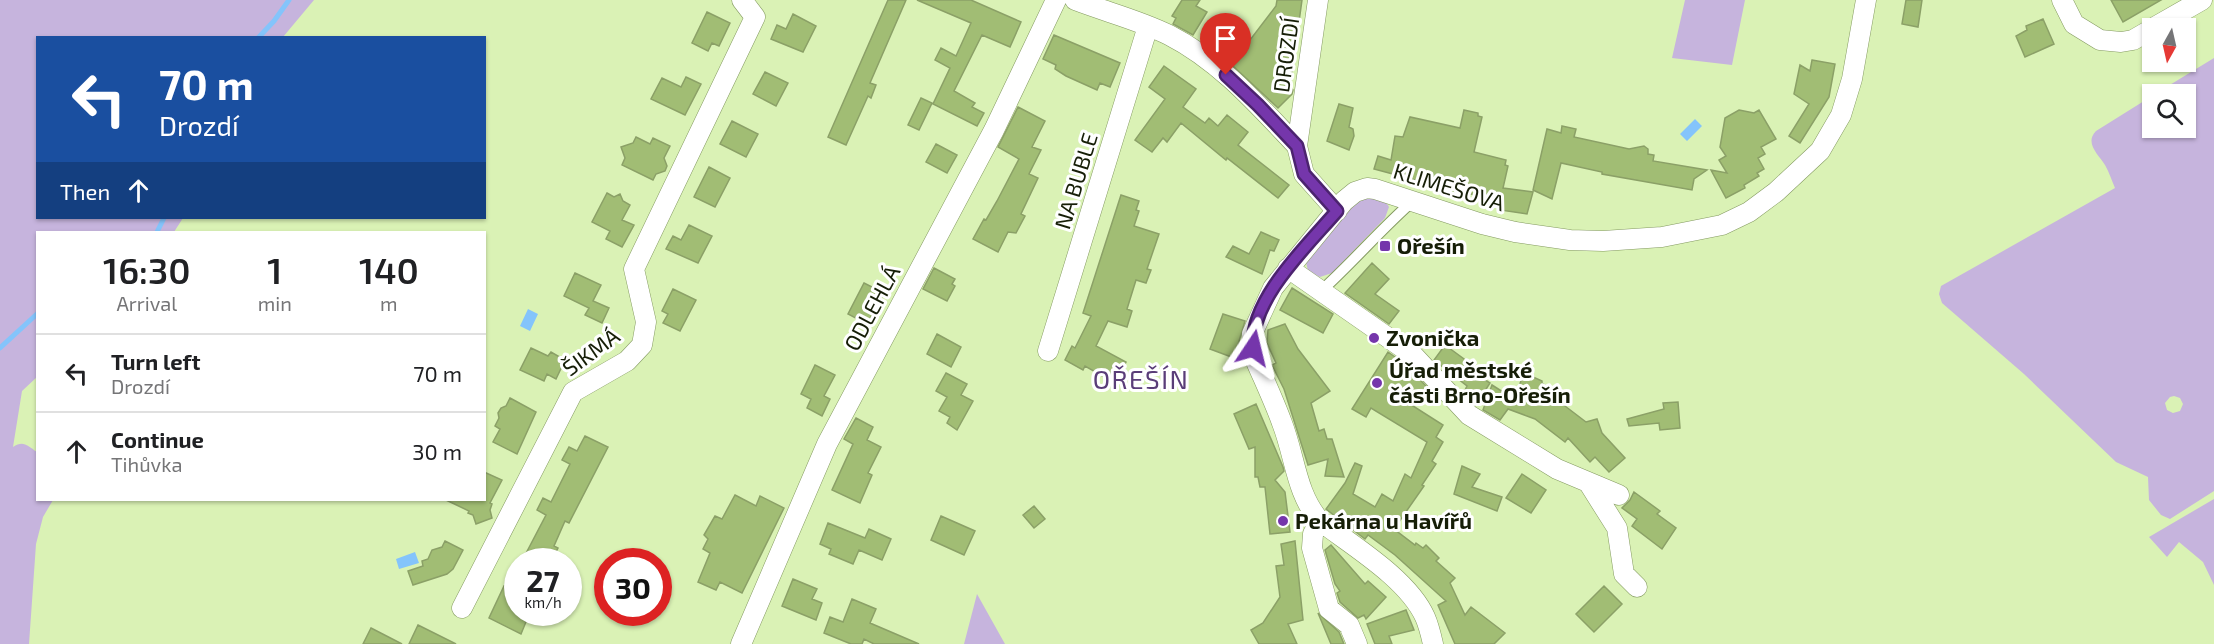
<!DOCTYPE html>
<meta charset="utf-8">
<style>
body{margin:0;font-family:"Exo 2",sans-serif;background:#f2f2f2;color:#202124;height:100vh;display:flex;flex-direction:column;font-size:22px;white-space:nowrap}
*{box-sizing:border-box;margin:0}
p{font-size:20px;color:#757577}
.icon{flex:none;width:33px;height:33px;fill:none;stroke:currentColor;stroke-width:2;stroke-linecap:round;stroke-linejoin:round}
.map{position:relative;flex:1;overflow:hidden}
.side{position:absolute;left:36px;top:231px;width:450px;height:270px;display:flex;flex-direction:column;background:#fff;border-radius:0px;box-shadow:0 2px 4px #0004}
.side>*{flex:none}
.hud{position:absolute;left:36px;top:36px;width:450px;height:183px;border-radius:0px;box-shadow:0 2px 4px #0004;background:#1a4fa0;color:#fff;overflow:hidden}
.needle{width:39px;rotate:188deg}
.fabs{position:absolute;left:2142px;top:18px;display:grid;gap:12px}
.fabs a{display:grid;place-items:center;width:54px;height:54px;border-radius:0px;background:#fff;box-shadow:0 2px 4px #0004;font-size:30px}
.speed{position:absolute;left:504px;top:548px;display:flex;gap:12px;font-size:30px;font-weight:700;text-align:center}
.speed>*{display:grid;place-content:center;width:78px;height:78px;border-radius:50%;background:#fff;box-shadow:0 2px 4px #0004;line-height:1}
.speed small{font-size:15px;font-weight:400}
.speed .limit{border:9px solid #d22;background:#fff;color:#111}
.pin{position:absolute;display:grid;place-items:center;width:51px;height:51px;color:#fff;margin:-62px -26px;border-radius:50% 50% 50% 0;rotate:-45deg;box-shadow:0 0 6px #0007}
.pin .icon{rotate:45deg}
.me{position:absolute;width:66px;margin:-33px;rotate:10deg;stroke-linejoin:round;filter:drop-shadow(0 0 4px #0008)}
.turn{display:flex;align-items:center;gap:21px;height:126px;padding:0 24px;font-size:27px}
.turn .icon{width:78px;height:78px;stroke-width:2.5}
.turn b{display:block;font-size:42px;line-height:51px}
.then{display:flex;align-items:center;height:57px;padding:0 24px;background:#0003;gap:12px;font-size:22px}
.eta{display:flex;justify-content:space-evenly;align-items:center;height:102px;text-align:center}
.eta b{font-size:36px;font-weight:600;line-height:42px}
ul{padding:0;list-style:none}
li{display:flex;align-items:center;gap:18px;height:78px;padding:0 24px;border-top:2px solid #e0e0e0}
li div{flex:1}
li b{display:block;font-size:22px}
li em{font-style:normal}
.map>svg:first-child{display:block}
</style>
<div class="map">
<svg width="2214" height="644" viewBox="0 0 2214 644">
<rect width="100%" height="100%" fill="#daf2b5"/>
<path fill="#c6b4dd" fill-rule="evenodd" d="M0,0H314L283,37L38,38V218H183L174,232H38L37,377L22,391L13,447C23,440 27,445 37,452L38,500H53L43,517L36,544L29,644H0Z
M1685,0H1745L1732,65L1672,58Z
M2214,58V491L2170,519L2161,515L2149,500L2148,477L2116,462L2024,374L1942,303L1939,294L1941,286L2115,188C2112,181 2109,172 2105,165C2099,155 2084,143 2096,131L2152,96V128H2186V94H2155ZM2174,396L2180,398L2183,404L2180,411L2173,413L2167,410L2165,403L2170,397Z
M1367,198L1384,199L1389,207L1385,218L1332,273L1320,277L1308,271L1306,262C1321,244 1344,205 1367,198Z
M2214,499V585L2203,562L2179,542L2167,557L2149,537Z
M977,594L1005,644H964Z"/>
<path fill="#84c4fb" d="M1695,119L1702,126L1687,141L1680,134Z
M528,309L538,314L530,331L520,326Z
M415,552L419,563L399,569L396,559Z"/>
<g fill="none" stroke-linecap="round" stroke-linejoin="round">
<path stroke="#84c4fb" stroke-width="5" d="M258,38L274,21L289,0
M157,232L164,218
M0,348L38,313"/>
</g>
<path fill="#a1bd74" stroke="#8ba067" stroke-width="1.5" d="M888,0H906L870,83L876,85L871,98L868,96L846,145L828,137Z
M917,0H971L1021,22L1010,47L982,35L954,91L975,103L972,107L984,113L977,126L933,104L950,68L935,60L941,48L956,56L971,23Z
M1182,0H1200L1196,6L1207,12L1193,35L1173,24L1176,18L1172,16Z
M1277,0H1302L1290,87L1293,90L1292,94L1278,108L1218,52L1235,34L1247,44L1276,6Z
M1906,0H1922L1918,27L1902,24Z
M2111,0H2161L2123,22Z
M707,12L730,23L719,46L712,43L708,51L692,43Z
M793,14L816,26L803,52L771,39L777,25L786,29Z
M2043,19L2054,44L2025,57L2016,36L2027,30L2026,26Z
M1054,35L1120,63L1110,87L1100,83L1097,90L1066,76L1055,69L1056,65L1043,59Z
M1812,60L1835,64L1829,97L1800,143L1789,136L1809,104L1794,94L1800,65L1810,71Z
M1164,66L1196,89L1183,107L1205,123L1209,118L1218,126L1227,115L1248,132L1238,145L1289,185L1278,198L1227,158L1226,160L1181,123L1167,142L1163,138L1152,152L1135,140L1165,99L1149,87Z
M765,72L788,83L776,106L753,94Z
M686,77L701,84L685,115L651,99L662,78L681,87Z
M921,98L932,103L919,130L908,125Z
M1339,104L1353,108L1349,127L1353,129L1354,136L1349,150L1327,141Z
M1018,107L1045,121L1032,147L1041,150L1029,174L1038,178L1021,214L1025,216L1016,233L1008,232L998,252L973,239L984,219L986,220L997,201L1019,159L998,147Z
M1464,110L1478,113V116L1482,117L1474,152L1506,160L1505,165L1508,166L1503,188L1533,192L1527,214L1500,210L1502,202L1463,192L1462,197L1419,181L1374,169L1378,156L1391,160L1395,136L1403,137L1410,117L1460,128Z
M1739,110L1754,113L1759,110L1776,139L1761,147L1765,154L1758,158L1764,169L1757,173L1759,176L1744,185L1745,188L1726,198L1711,170L1727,173L1719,160L1726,156L1720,147L1725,118Z
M732,121L758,134L746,157L720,144Z
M1562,126L1576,129L1574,137L1629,149L1644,146L1648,149V154L1654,155L1653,161L1707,170L1694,179L1692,190L1602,174V172L1561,163L1552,199L1533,190L1547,129L1561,133Z
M636,137L650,144L653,138L670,146L664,158L667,166L665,171L656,174L653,180L622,165L625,158L621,147L633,143Z
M936,144L957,155L947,173L926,162Z
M709,167L730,178L715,207L694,197Z
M607,193L614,197L620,194L623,201L630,205L622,220L634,225L622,247L606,239L610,231L592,222Z
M1121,195L1139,201L1136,210L1139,211L1134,226L1159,234L1147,269L1151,270L1146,283L1136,280L1127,309L1132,311L1127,327L1108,321L1096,346L1126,362L1119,376L1117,375L1113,382L1085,366L1083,370L1065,360L1072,346L1075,348L1091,316L1083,313Z
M689,225L712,236L698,263L666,249L673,236L681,240Z
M1261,232L1279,240L1274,251L1270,250L1262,274L1226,257L1233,246L1249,254Z
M1372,263L1389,279L1375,294L1399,311L1389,324L1345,293Z
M934,268L955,279L952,284L955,286L947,301L923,289Z
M575,273L601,285L593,301L609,308L602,323L585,315L589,308L564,296Z
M864,283L884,293L867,324L848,314Z
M1292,288L1333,314L1323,333L1280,310Z
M673,289L696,300L680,331L663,323L668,314L662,311Z
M1223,314L1245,321L1234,358L1210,349Z
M1285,324L1298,349L1330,391L1311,403L1319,431L1324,429L1327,439H1332L1344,477L1325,476L1328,459L1308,465L1284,389L1272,365L1276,363L1267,343L1268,330Z
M937,334L961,347L951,367L927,354Z
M1445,345L1479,370L1476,374L1490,383L1476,405L1464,392L1467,386L1434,360Z
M531,348L548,356L551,352L565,360L556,379L547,374L544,381L520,370Z
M1388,352L1405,364L1426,386L1413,406L1443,425L1436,437L1443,442L1432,461L1436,464L1422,485L1424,486L1394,529L1415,545L1416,543L1423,548L1426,545L1439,558L1436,561L1455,578L1450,583L1465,615L1471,607L1505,633L1494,644H1455L1438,605L1446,601L1395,555L1368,535L1365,539L1326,509L1345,483L1355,463L1362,466L1353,494L1375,507L1382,494L1393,501L1405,474L1411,478L1427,442L1371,408L1366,417L1352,409Z
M815,365L835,375L824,396L830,399L822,416L807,408L811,399L801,394Z
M946,373L967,384L961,395L973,401L957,430L947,423L950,417L939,411L947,397L936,391Z
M1524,373L1542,381V383L1565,400L1564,401L1567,404L1565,406L1586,422L1597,419L1602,433L1625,458L1609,472L1595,457L1590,462L1568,438L1565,442L1535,419L1508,409L1500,420L1483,410L1492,385L1514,399Z
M510,398L536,412L517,454L493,442L500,429L495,426L499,418L498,413L501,408L506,406Z
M1678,402L1680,428L1660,430L1659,423L1629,426L1627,419L1664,409L1663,403Z
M1256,404L1283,467L1284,471L1275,480L1285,492L1290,532L1270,534L1265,487H1260L1258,477H1255V447L1249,449L1234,414Z
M856,418L873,427L867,440L881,447L868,473L872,475L860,503L832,490L853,444L844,439Z
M585,436L608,447L569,523L565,521L554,546L558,548L551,561H522L546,515L537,510L543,498L551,502L570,464L562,460L569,447L577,451Z
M1462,466L1480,474L1472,487L1502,497L1497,511L1454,494Z
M484,472L502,480L490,503L492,504L490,510L492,518L476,524L473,515L468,513L469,511L446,500H484Z
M1522,474L1546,490L1531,513L1506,498Z
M1634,492L1660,511L1657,514L1676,528L1662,549L1632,526L1637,519L1622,508L1630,500Z
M735,495L756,506L760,496L784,508L742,593L720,582L716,590L698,582L710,553L703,549L708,539L704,535L715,516L722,519Z
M1034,506L1045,519L1034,528L1023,515Z
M941,516L975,531L964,555L931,540Z
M828,523L865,538L869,529L891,539L882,560L859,550L853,564L829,554L831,549L820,544Z
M445,541L463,550L453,569L447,574L413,585L408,571L423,566L422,561L428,559L432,550L442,547Z
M1295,541L1303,620L1288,624L1297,644H1259L1251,630L1263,623L1280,597L1276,566L1284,565L1281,544Z
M1331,545L1365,584L1368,581L1386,597L1366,619L1364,615L1358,618L1340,602L1337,593L1340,591L1335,584L1325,550Z
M793,579L817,589L812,599L822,603L816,620L782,606Z
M504,586L518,592V601L513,610L528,617L521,634L489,618Z
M1604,586L1622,604L1594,632L1576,614Z
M852,599L876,609L870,623L919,644H874L864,639L862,644H851L824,633L830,617L843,622Z
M1406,610L1414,630L1389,636L1392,644H1375L1367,624Z
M1318,613L1339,632L1344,644H1331Z
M418,625L456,644H409Z
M371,628L402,644H363Z"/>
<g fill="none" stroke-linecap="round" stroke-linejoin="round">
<g stroke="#849a61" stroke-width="12">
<path id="lane" d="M1321,291C1353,262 1381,229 1414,200"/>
</g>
<g stroke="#849a61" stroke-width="21">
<path id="street" d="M1075,0C1106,12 1139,20 1169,35C1220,61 1258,105 1297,146
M1318,0L1297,146L1304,174L1337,211
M2062,0L2074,24L2100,40L2121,42L2133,40L2152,29
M2153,28L2202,0
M1288,268L1413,355L1469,415L1557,469L1619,495
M1048,351L1148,26
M1588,482L1617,528L1624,574L1637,587
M1320,521L1313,534L1312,548L1329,609L1349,625L1357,644
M462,608L573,392L627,361L642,345L646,322L634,269L755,17L742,0
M741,644L827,444L994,130L1056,0
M1433,644C1431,635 1429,626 1425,617C1408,579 1353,546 1320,521C1296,494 1295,456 1282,423C1274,401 1264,380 1255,359L1252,334L1273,288L1344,201L1355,192L1367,188L1375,189L1482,224L1515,232L1570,240L1603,241L1662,237L1722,225L1749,212L1776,192L1820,151L1841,115L1852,79L1866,0"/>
</g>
<use href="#lane" stroke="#fff" stroke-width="10"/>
<use href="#street" stroke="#fff" stroke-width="20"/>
</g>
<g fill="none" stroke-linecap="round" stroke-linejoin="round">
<g stroke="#4c236f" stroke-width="15">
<path id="route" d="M1226,75L1258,105L1297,146L1304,174L1337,211C1307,246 1250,299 1253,348"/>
</g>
<use href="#route" stroke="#7536ab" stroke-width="10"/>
</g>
<g fill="#7536ab" stroke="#fff" stroke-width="2">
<rect x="1379" y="240" width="12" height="12" rx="3"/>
<circle cx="1374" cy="338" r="6"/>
<circle cx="1377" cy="383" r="6"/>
<circle cx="1283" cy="521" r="6"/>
</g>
<g text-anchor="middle" stroke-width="6" stroke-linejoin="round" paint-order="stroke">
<g font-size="22" fill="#161e07" stroke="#fff">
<text transform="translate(1286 55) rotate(-82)" y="8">DROZDÍ</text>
<text transform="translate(1076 181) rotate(-73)" y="8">NA BUBLE</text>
<text transform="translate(1449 187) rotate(17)" y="8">KLIMEŠOVA</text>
<text transform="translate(872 308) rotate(-62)" y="8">ODLEHLÁ</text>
<text transform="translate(591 352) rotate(-36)" y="8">ŠIKMÁ</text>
</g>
<g font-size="22" font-weight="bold" fill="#161e07" stroke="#fff" text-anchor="start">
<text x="1397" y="254">Ořešín</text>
<text x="1386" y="346">Zvonička</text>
<text x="1389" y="378">Úřad městské<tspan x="1389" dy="25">části Brno-Ořešín</tspan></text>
<text x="1295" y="529">Pekárna u Havířů</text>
</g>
<g font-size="26" letter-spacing="1.5" fill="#5a3d78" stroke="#fff">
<text x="1141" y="389">OŘEŠÍN</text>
</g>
</g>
</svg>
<div class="fabs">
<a><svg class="needle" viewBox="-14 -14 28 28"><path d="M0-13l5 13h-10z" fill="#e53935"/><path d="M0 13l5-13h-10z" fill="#757577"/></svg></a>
<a><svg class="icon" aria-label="search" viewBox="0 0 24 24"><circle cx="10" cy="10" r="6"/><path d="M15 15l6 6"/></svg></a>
</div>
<div class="speed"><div>27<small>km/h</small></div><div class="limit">30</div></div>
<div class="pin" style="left:1226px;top:75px;background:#d93025"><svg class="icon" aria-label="arrive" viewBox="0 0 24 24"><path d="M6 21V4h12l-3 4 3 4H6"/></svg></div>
<svg class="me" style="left:1253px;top:348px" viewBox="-20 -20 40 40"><path d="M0-17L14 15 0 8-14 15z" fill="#7536ab" stroke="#fff" stroke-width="4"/></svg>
<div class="hud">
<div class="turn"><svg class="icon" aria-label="left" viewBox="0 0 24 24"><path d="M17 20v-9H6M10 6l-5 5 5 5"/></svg><div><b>70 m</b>Drozdí</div></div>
<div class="then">Then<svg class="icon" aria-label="ahead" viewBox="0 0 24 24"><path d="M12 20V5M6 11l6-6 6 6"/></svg></div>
</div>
<section class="side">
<div class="eta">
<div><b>16:30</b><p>Arrival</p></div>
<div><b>1</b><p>min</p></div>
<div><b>140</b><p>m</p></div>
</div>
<ul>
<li><svg class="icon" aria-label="left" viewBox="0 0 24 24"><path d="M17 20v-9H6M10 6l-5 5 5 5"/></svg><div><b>Turn left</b><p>Drozdí</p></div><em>70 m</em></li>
<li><svg class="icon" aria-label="ahead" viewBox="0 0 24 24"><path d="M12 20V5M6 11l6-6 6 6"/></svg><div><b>Continue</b><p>Tihůvka</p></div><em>30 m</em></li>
</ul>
</section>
</div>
